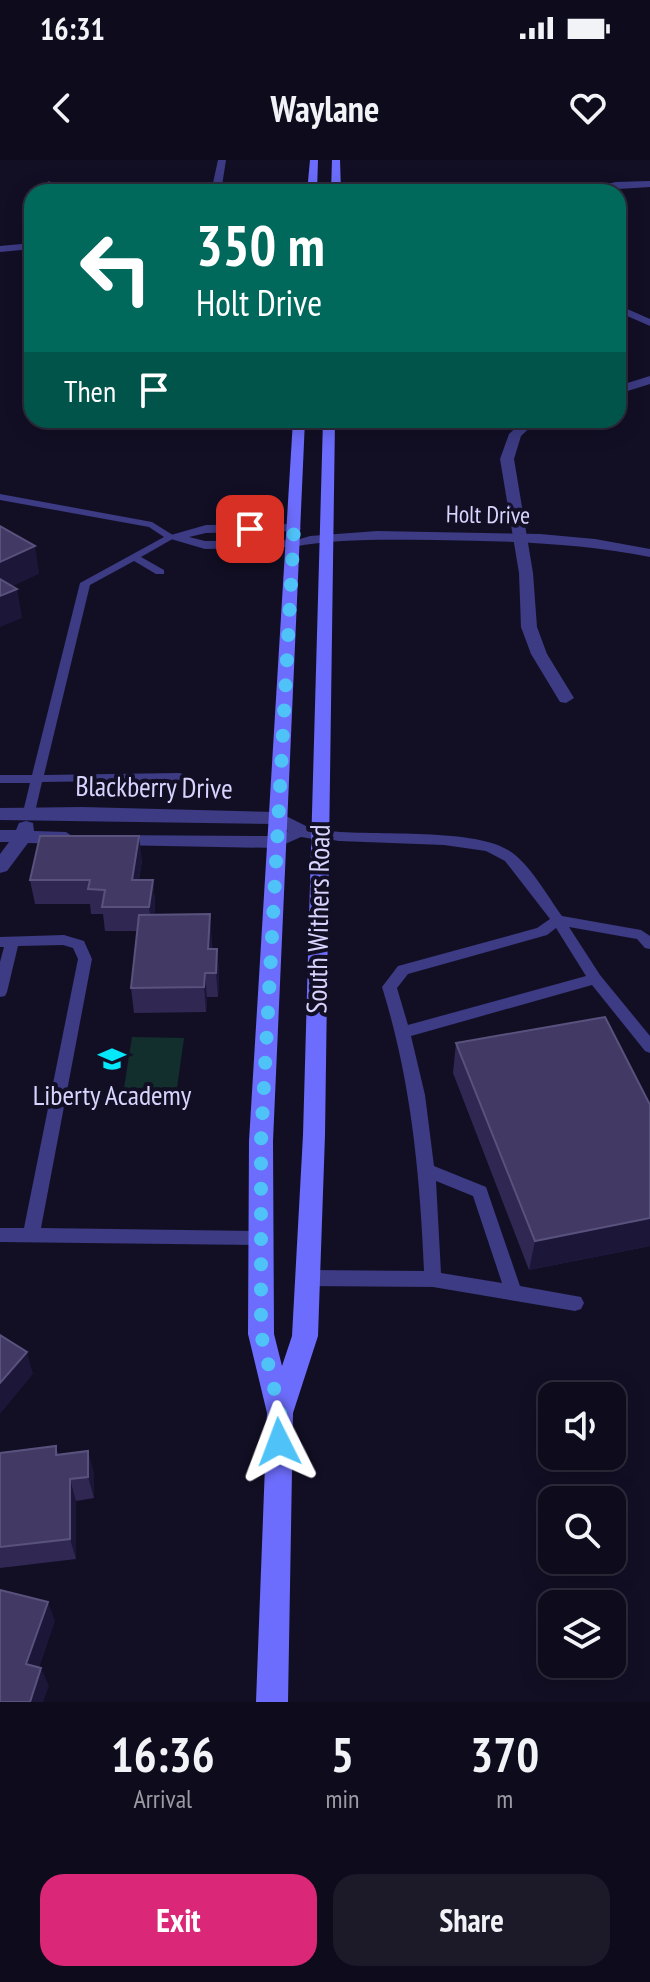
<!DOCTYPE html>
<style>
body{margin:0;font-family:"PT Sans Narrow",sans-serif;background:#1c1929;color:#f1f3f6;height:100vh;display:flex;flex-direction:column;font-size:30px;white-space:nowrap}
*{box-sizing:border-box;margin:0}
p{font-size:26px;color:#9b9ba3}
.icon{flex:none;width:44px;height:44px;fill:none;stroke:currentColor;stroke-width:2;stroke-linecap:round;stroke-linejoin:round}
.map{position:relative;height:1542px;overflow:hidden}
.side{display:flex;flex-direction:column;background:#0e0b1c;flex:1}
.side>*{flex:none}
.hud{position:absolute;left:24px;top:24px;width:602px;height:244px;border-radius:24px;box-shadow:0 4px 20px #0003,0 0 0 2px #2e2b3b;background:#00695c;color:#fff;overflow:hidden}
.fabs{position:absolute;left:538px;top:1222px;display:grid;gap:16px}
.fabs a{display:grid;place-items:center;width:88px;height:88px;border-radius:16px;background:#0e0b1c;box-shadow:0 4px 20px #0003,0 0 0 2px #2e2b3b;font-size:40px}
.pin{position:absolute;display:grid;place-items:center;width:68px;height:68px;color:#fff;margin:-34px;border-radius:16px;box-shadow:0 4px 12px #0006}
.me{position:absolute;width:88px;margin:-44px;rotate:357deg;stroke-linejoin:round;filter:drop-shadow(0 0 6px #0008)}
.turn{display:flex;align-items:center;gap:28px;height:168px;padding:0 40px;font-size:36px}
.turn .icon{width:104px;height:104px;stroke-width:2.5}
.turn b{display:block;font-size:56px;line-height:68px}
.then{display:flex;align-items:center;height:76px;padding:0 40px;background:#0003;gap:16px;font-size:30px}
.eta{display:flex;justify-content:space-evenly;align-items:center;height:136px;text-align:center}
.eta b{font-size:48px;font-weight:700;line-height:56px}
.action{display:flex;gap:16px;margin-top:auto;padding:16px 40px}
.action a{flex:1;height:92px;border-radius:24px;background:#db2777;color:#fff;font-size:32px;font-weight:700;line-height:92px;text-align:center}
.action a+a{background:#1c1929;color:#f1f3f6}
.status{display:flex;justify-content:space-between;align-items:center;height:56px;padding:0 40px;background:#0e0b1c;direction:ltr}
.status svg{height:22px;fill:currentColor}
header{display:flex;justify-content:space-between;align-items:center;height:104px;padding:0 40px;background:#0e0b1c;font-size:36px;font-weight:700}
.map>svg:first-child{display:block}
</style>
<div class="status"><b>16:31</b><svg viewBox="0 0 49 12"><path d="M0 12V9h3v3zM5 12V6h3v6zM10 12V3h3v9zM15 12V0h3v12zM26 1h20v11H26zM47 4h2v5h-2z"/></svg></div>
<header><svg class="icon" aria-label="back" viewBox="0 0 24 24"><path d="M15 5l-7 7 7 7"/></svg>Waylane<svg class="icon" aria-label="heart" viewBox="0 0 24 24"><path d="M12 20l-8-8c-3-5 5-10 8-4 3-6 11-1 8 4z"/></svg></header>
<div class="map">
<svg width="650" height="1542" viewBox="0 0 650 1542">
<rect width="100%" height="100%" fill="#120f25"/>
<path fill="#122f2d" d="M132,877L184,878L177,928H124Z"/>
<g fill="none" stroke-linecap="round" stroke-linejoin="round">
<path fill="#3c3b83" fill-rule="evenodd" d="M0,334L152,362L176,377L141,397L164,410V414H156L134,401L90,425L44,615L179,613L183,614L185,617L183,620L42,622L35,652L29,656L23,652L30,623H0V615H32L80,423L164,377L149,367L0,340Z
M320,670C369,677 470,667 508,690C529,702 548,737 562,756L641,770L650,776V789L645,788L637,779L569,767L600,815L650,876V893L645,891L592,825L411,876L425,935L434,1006L486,1027L520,1126L581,1137L584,1143L581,1149L575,1151L433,1127L308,1126L302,1123L299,1118L302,1113L308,1110L424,1111C420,1014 411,920 382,827L398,806L537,768L550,759L505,701L486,691L444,685L339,681L315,677L313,674ZM556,768L586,816L408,865L397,828L408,814L547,775ZM436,1021L473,1036L502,1123L441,1113Z
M64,775L84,781L92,799L41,1068L261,1071L267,1073L270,1078L267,1083L261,1085L0,1082V1068H24L78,799L73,788L63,785L18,786L7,832L5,836L0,837V802L4,787H0V777Z"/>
<path fill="#3c3b83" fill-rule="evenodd" d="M218,0H226L221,32H211Z
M49,21L54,24L52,32H42L44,24Z
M650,21V27L570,32L616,22Z
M473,25L495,30L497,32L470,30Z
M618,145L650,159V166L618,152Z
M650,216V224L618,234V226Z
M524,260H538L521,276L514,299L533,413L537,467L547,494L574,538L566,543L560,542L531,494L521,467L519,413L500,299L509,274Z
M294,364L301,368L299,371L206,373L189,377L205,381L298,380L300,383L293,387L205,389L164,377L206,365Z
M82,647L278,652L308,667L327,670L329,674L320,680L301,677L276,688L114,685L105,679L107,675L275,676L288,671L274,664L0,660V648Z
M26,661L33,663L34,671L66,672L75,678L66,684L28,683L7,711L0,713V694L9,682H0V670H16L19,663Z"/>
<path fill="#3c3b83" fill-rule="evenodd" d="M32,83V89L0,92V86Z
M377,371L540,374L595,379L650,389V397C579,383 507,381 435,380C387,380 340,378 293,387L286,383L310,376Z"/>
<path fill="#6d6dfd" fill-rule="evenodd" d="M310,0H318L317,32H307Z
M332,0H340L341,32H331Z
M293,260H305L273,981L274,1174L282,1206L292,1176L303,975L323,260H335L325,975L318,1176L293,1253L288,1542H256L267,1253L248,1174L249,981Z"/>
</g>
<path fill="#302853" d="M142,700L139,720H153L155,745L154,755L212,778V789H217L219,813L218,837H207L206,852L134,853L131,828L137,771H105L103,754H91L90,744H35L30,720Z
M456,883L650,945V1086L529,1110L453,913Z
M56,1286L58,1295L94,1313V1338L76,1341V1399L0,1408V1293Z"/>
<path fill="#1c1639" d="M35,386L39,414L0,432V402Z
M17,429L22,458L0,467V436Z
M139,676L142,700L135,744L132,720Z
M153,720L155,745L152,772L149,747Z
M210,754L212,778L210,813L208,789Z
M217,789L219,813L218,837L216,813Z
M205,813L207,837L206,852L204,827Z
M650,1058V1086L529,1110L535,1081Z
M27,1192L33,1214L0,1254V1223Z
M88,1291L94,1313V1338L88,1317Z
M70,1319L76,1341V1399L70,1379Z
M48,1442L55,1461L34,1523L26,1504Z
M41,1508L49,1526L43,1542H30Z"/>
<path fill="#423a65" stroke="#59527d" stroke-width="2" d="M0,366L35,386L0,402Z
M0,419L17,429L0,436Z
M40,676H139L132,720H153L149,747H102L105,730L88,729L90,720H30Z
M210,754L208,789H217L216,813H205L204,827L131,828L139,755Z
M605,857L650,945V1058L535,1081L456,883Z
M0,1175L27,1192L0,1223Z
M56,1286V1295L88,1291V1317L70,1319V1379L0,1387V1293Z
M0,1430L48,1442L26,1504L41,1508L30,1542H0Z"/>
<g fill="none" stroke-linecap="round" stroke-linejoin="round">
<path stroke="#4fc3f7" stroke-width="14" stroke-dasharray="0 25.2" d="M250,369L294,368L261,981V1174L280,1253L279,1282"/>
</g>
<defs>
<g id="school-bare" transform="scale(2.16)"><path d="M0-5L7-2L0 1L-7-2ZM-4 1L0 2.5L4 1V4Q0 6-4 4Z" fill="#04e8fa" stroke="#120f25" stroke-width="2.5" paint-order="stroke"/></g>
</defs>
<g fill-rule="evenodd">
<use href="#school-bare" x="112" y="899"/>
</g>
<g text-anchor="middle" stroke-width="8" stroke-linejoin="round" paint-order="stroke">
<g font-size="24" fill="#d8d4fe" stroke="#120f25">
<text transform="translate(488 355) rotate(1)" y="8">Holt Drive</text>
</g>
<g font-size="28" fill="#d8d4fe" stroke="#120f25">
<text transform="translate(154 627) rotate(1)" y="10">Blackberry Drive</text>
<text transform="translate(318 759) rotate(-89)" y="10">South Withers Road</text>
</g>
<g font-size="28" fill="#d8d4fe" stroke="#120f25">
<text x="112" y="945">Liberty Academy</text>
</g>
</g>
</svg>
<div class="fabs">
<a><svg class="icon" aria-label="sound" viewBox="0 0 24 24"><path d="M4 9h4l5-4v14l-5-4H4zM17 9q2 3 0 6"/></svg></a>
<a><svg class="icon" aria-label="search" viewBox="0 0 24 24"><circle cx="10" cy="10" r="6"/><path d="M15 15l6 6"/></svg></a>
<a><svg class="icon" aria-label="layers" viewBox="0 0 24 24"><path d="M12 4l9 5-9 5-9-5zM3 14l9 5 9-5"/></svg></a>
</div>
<div class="pin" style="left:250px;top:369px;background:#d93025"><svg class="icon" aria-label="arrive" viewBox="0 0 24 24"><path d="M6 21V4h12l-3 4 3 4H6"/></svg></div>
<svg class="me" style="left:279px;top:1282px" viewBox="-20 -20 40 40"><path d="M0-17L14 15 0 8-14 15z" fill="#4fc3f7" stroke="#fff" stroke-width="4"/></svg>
<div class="hud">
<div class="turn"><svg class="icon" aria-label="left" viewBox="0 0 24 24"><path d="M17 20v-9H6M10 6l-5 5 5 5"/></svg><div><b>350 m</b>Holt Drive</div></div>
<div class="then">Then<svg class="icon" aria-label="arrive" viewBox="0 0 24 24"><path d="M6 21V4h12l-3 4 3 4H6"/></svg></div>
</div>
</div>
<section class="side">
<div class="eta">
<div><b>16:36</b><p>Arrival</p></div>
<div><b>5</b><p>min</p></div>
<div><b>370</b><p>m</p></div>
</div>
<div class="action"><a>Exit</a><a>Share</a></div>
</section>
